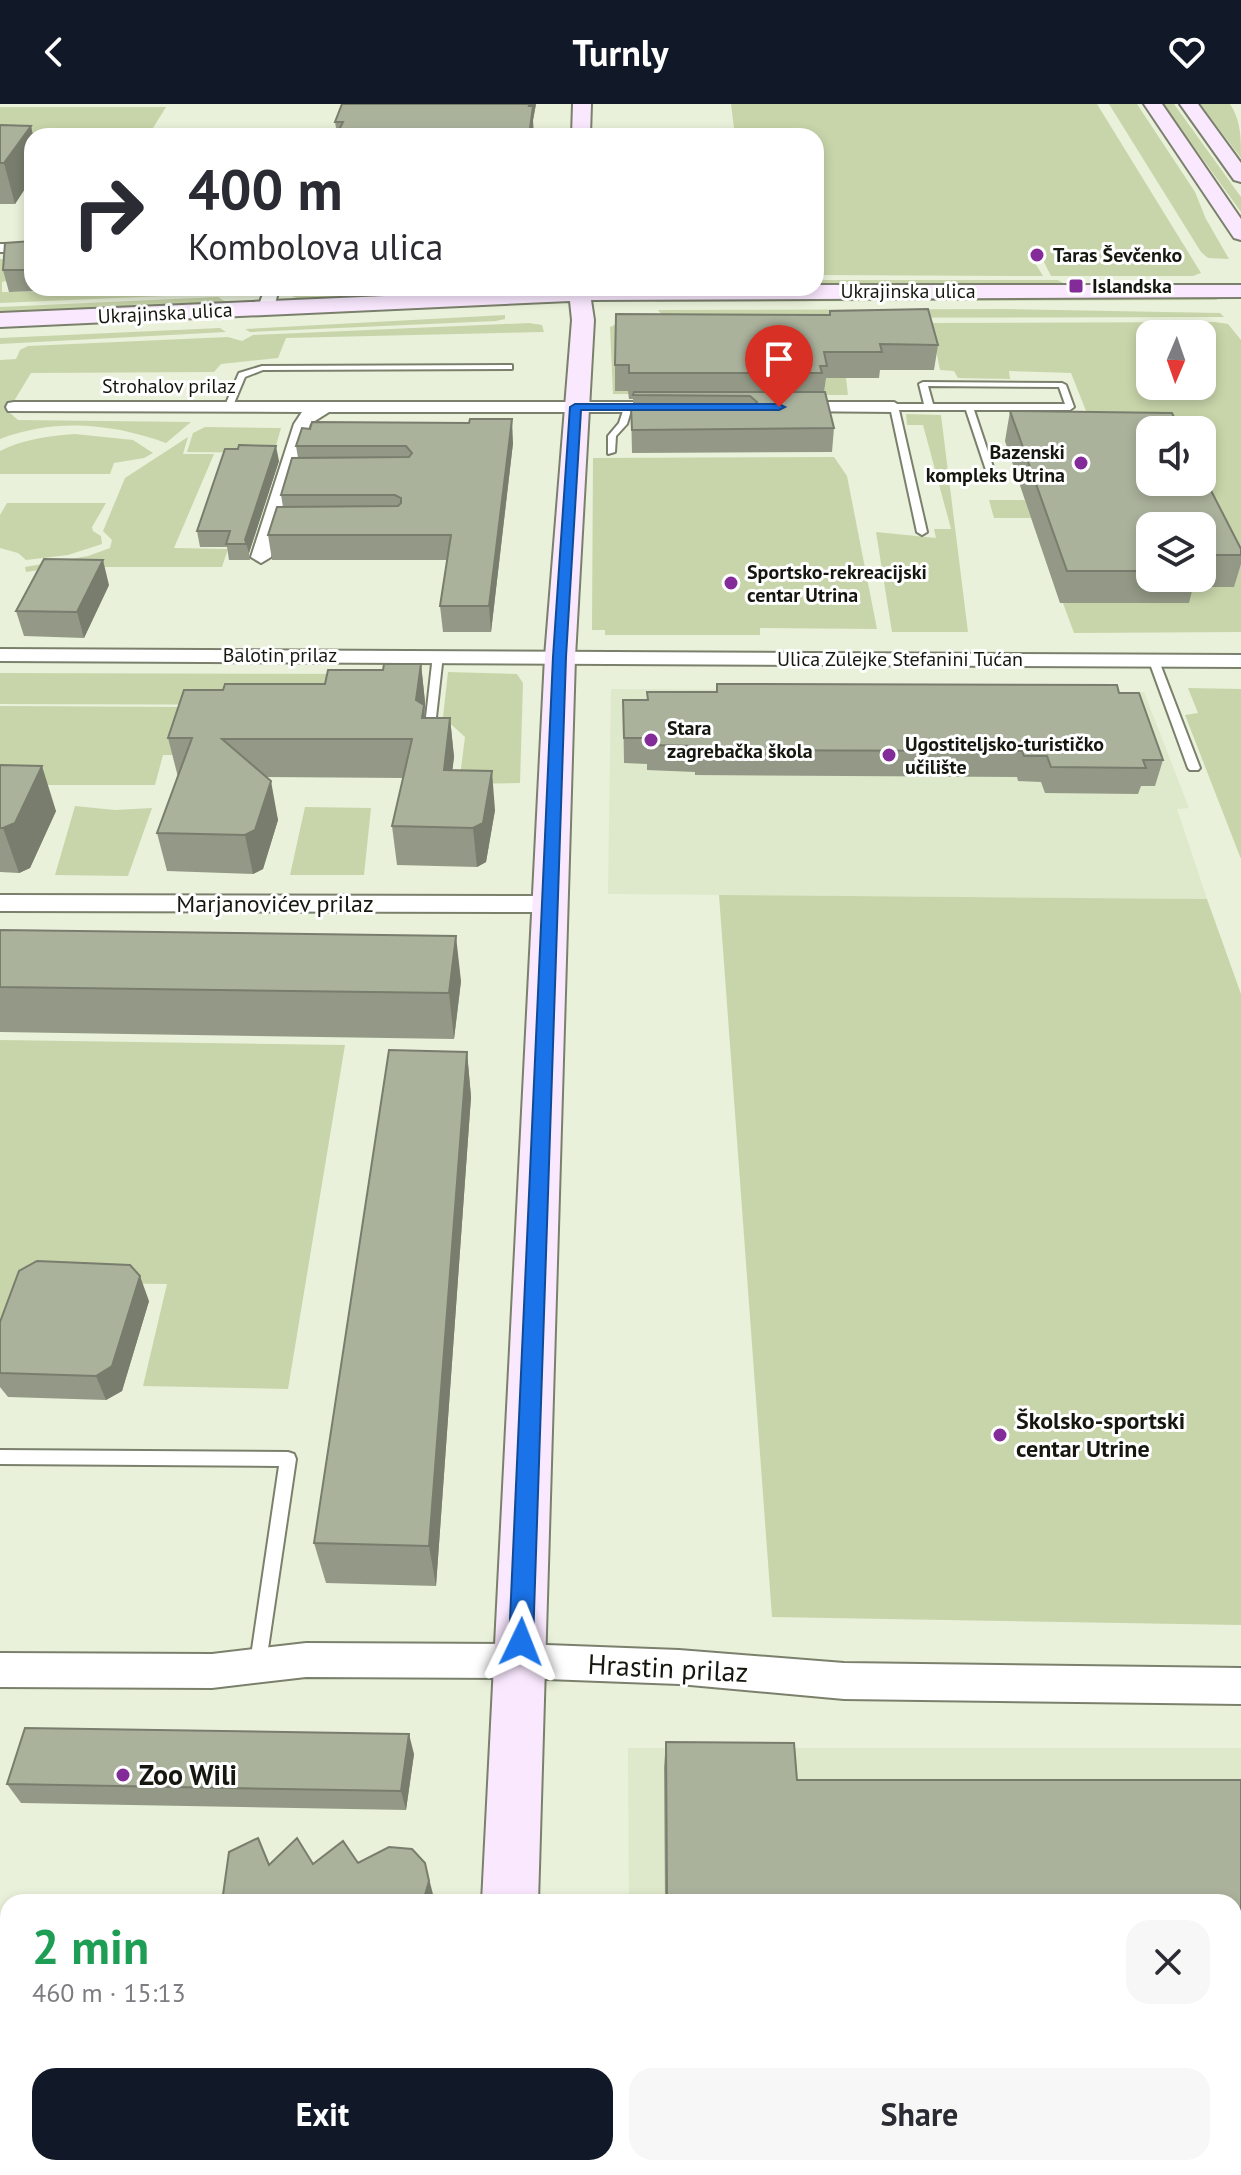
<!DOCTYPE html>
<meta charset="utf-8">
<style>
body{margin:0;font-family:"PT Sans",sans-serif;background:#f7f7f7;color:#2b2b33;height:100vh;display:flex;flex-direction:column;font-size:30px;white-space:nowrap}
*{box-sizing:border-box;margin:0}
p{font-size:26px;color:#7c7c81}
.icon{flex:none;width:44px;height:44px;fill:none;stroke:currentColor;stroke-width:2;stroke-linecap:round;stroke-linejoin:round}
.map{position:relative;flex:1;overflow:hidden}
.sheet{position:absolute;left:0px;top:1790px;width:1242px;height:282px;display:flex;flex-direction:column;background:#fff;border-radius:24px 24px 0 0;box-shadow:0 4px 12px #0003}
.sheet>*{flex:none}
.hud{position:absolute;left:24px;top:24px;width:800px;height:168px;border-radius:24px;box-shadow:0 4px 12px #0003;background:#fff;color:#2b2b33;overflow:hidden}
.needle{width:52px;rotate:182deg}
.fabs{position:absolute;left:1136px;top:216px;display:grid;gap:16px}
.fabs a{display:grid;place-items:center;width:80px;height:80px;border-radius:16px;background:#fff;box-shadow:0 4px 12px #0003;font-size:40px}
.pin{position:absolute;display:grid;place-items:center;width:68px;height:68px;color:#fff;margin:-82px -34px;border-radius:50% 50% 50% 0;rotate:-45deg;box-shadow:0 0 8px #0007}
.pin .icon{rotate:45deg}
.me{position:absolute;width:88px;margin:-44px;rotate:2deg;stroke-linejoin:round;filter:drop-shadow(0 0 6px #0008)}
.turn{display:flex;align-items:center;gap:28px;height:168px;padding:0 32px;font-size:36px}
.turn .icon{width:104px;height:104px;stroke-width:2.5}
.turn b{display:block;font-size:56px;line-height:68px}
.round{display:grid;place-items:center;flex:none;width:84px;height:84px;border-radius:24px;background:#f7f7f7}
.headline{display:flex;align-items:center;justify-content:space-between;height:136px;padding:0 32px}
h1{font-size:48px;font-weight:700;line-height:60px;color:#1e9e55}
.button{display:flex;gap:16px;margin-top:auto;padding:16px 32px}
.button a{flex:1;height:92px;border-radius:24px;background:#111827;color:#fff;font-size:32px;font-weight:700;line-height:92px;text-align:center}
.button a+a{background:#f7f7f7;color:#2b2b33}
header{display:flex;justify-content:space-between;align-items:center;height:104px;padding:0 32px;background:#111827;color:#fff;font-size:36px;font-weight:700}
.map>svg:first-child{display:block}
</style>
<header><svg class="icon" aria-label="back" viewBox="0 0 24 24"><path d="M15 5l-7 7 7 7"/></svg>Turnly<svg class="icon" aria-label="heart" viewBox="0 0 24 24"><path d="M12 20l-8-8c-3-5 5-10 8-4 3-6 11-1 8 4z"/></svg></header>
<div class="map">
<svg width="1241" height="2071" viewBox="0 0 1241 2071">
<rect width="100%" height="100%" fill="#e9f1da"/>
<path fill="#dee8ca" d="M611,585L1144,588L1189,704L1177,705L1207,795L608,790Z
M628,1644H1241V2013H1234V1798H629Z"/>
<path fill="#c8d5aa" fill-rule="evenodd" d="M731,0H1097L1201,169L1193,172H1051L1042,154H1045L1043,150L1029,149L1043,172L816,171V32H735Z
M1109,0H1137L1195,88L1206,115L1229,155L1208,154L1201,148Z
M1163,0H1174L1241,93V108Z
M1200,0H1230C1241,17 1241,33 1241,54Z
M0,3H166L148,32H32L0,56Z
M32,154L10,176L2,178V188H50L74,184H241L234,189L0,199V155Z
M816,176H1058L1063,179L816,183Z
M440,184H511L513,188L301,196L287,190Z
M1215,192L1217,196L656,198L655,193Z
M218,193L228,199L0,212V203Z
M1005,205L1220,209L1224,213L679,214L664,213L658,206Z
M505,211V215L496,217L250,228L245,225Z
M1215,218L1228,220L1241,236V528L1074,529L1063,499L1060,498L1031,414H994L989,396H1025L1005,337H1034L1090,317L1071,269L1009,267L1010,275L958,274L954,267L940,266L932,226L870,233L879,274H846L848,291L613,290L610,223L617,220ZM1150,230H1202V282H1150ZM1150,326H1202V378H1150ZM1150,422H1202V474H1150Z
M529,219L542,221L544,228L286,234L278,254L221,260L214,268L31,269L8,307L18,316L191,318L166,339C112,319 54,314 0,335V256L16,255L20,246L28,242L228,233L242,237L253,231Z
M220,224L226,228L0,240V234Z
M906,310L941,311L968,528H892L876,428L936,434L934,425H951L923,321H907Z
M205,323L281,324L274,349L187,348L193,329Z
M75,330L133,336L153,349L144,354L114,359L110,370H0V347C23,335 50,332 75,330Z
M188,333L183,350H214L174,444L228,445L222,463H60L26,468L25,463L88,452L110,444L112,436L103,427L125,374Z
M834,353L847,372L877,525L760,524V531H605V526H592L593,354Z
M7,399H106L92,423L93,427L101,432L102,440L68,451L26,456L18,449L0,444V411Z
M448,568L517,570L523,579L520,679L459,680L465,633L443,613Z
M0,569L373,570L366,601L0,600Z
M1188,584L1241,585V755L1185,611L1198,609Z
M0,602L187,603L175,651H163L155,681H0Z
M75,702L115,706L152,704L128,772L55,771Z
M305,703L371,704L364,771H290Z
M719,791L1207,795L1241,890V1521L772,1513Z
M0,936L345,941L288,1285L143,1282L167,1180L25,1178L0,1247Z
M1234,2050H1241V2071H568L565,2064H1234Z
M442,2064L438,2071H0V2065L33,2064Z"/>
<g fill="none" stroke-linecap="round" stroke-linejoin="round">
<g stroke="#7a806c" stroke-width="4">
<path id="lane" d="M509,261H512V265L263,266L245,273L232,304L228,307L224,304L239,269L262,262Z
M923,278L1062,279L1066,281L1074,303L1070,306H974L997,375L993,378L989,375L966,306H899L927,428L922,431L917,428L890,303L894,300H924L919,280ZM928,282L1059,283L1065,300H933Z
M625,301L632,303L627,320L616,332L615,348L608,350V332L619,319Z
M438,548L443,551L434,631L429,634L424,631L433,551Z
M1154,554L1159,557L1200,664L1198,666H1190L1188,664L1149,557Z
M0,1346L288,1348L294,1350L296,1355L265,1565L259,1568L253,1565L250,1559L279,1362L0,1360Z"/>
</g>
<g stroke="#7a806c" stroke-width="4">
<path id="street" d="M0,140H32V148H0Z
M265,184H279L274,204L266,209L258,204Z
M14,298H669L677,303L669,308H329L310,320L271,453L261,459L251,453L294,320L302,308L8,307L6,303L8,299Z
M791,298H894L902,303L894,308L785,307L783,303L785,299Z
M0,545L1241,551V563L0,557Z
M0,791L550,792L559,794L562,800L559,806L550,808L0,807Z
M306,1539L520,1540L679,1546L844,1559L1241,1564V1600L844,1595L679,1580L520,1574L306,1573L212,1584L0,1583V1549L212,1550Z"/>
</g>
<g stroke="#7a806c" stroke-width="4">
<path id="secondary" d="M573,0H591L590,32H572Z
M1144,0H1162L1241,115V136L1234,134Z
M1180,0H1198L1241,59V78L1234,76Z
M816,181H1241V193L591,196L594,216L575,553L538,1798H482L545,553L572,216L570,197L0,223V209L568,184H816Z
M439,2064H559L562,2071H436Z"/>
</g>
<use href="#lane" fill="#fff" fill-rule="evenodd"/>
<use href="#street" fill="#fff" fill-rule="evenodd"/>
<use href="#secondary" fill="#fae8ff" fill-rule="evenodd"/>
</g>
<path fill="#939986" fill-rule="evenodd" d="M342,0H536L533,16L337,30L335,18Z
M0,21L31,22L33,32H32V74L15,100H0Z
M32,137V184H74V186L9,188L3,166Z
M830,207L938,241L934,266H880L879,274H826L824,288L834,324L832,348L632,349L631,303H633V295H629L628,287H615V261L829,211Z
M1010,307L1241,445V460L1234,483H1193L1189,499H1060L1005,337ZM1150,422H1202V474H1150Z
M513,339L491,528H443L440,502L448,456H272L268,431L283,403L281,391L298,354L296,342Z
M279,357L249,449L250,456H229L227,443H200L197,427Z
M109,481L84,534L24,532L16,507Z
M421,560L425,598V614H450L454,653L452,666L495,706L486,758L477,763L397,761L392,722L403,674L266,673L278,716L263,765L253,770L167,767L157,729L178,673L168,634L223,586L325,580L383,566Z
M717,580L1119,589L1163,656L1155,682H1141L1138,690L1045,689L1041,678L1018,677L1017,673L695,671V668L647,666V660L624,659L623,596H647V588H717Z
M0,661L56,707L30,764L19,769L0,768Z
M0,826L461,877L454,935L0,928Z
M467,948L471,993L436,1482L326,1479L314,1439Z
M149,1197L122,1287L106,1296L8,1293L0,1283V1218Z
M666,1638L797,1676H1241V1916H1234V1798H665L664,1663Z
M414,1650L406,1706L21,1699L7,1680Z"/>
<path fill="#787d6d" d="M530,0H536L533,16L534,32H529Z
M31,22L33,32H32V74L15,100L4,59Z
M512,315L513,339L491,528L489,502Z
M276,342L279,357L249,449L245,436Z
M103,456L109,481L84,534L77,508Z
M421,560L425,598L424,605L428,640L416,596Z
M450,614L454,653L448,704L444,666Z
M42,662L56,707L30,764L19,769L3,724Z
M492,667L495,706L486,758L477,763L473,724Z
M271,677L278,716L263,765L253,770L245,731Z
M456,832L461,877L454,935L449,889Z
M467,948L471,993L436,1482L429,1442Z
M140,1172L149,1197L122,1287L106,1296L96,1272Z
M409,1630L414,1650L406,1706L401,1687Z
M425,1759L435,1798H423Z"/>
<path fill="#abb29c" stroke="#787d6d" stroke-width="2" d="M342,0H530L529,2H533L529,32H336L343,18H335Z
M0,21L31,22L4,59H0Z
M32,137V166H3L5,139Z
M928,205L938,241L880,240L882,248H824L827,262H820L822,269H629V261H615L616,210L830,211V207Z
M634,288H825L834,324L632,326L631,303L750,304L757,298L750,292L633,291Z
M1010,307L1172,309L1180,326H1150V378H1202V369L1241,445V451H1202V422H1150V467H1067Z
M470,315H512L489,502H440L451,431H268L277,403L398,402L401,399V394L395,391H281L292,354L409,353L412,349L406,342H296L302,324L310,325L312,318L469,319Z
M239,341L276,342L245,436L247,440H226L230,427H197L225,345H238Z
M44,455L103,456L77,508L16,507Z
M384,560H421L416,596L424,601L422,614H450L444,666L492,667L483,719L473,724L392,722L412,635H222L271,677L255,726L245,731L157,729L192,634H168L184,586H223L225,580H325L328,566H383Z
M717,580L1117,581L1119,589H1139L1163,656H1143L1146,664L1051,663L1047,652H1024L1022,647L696,646V642L647,641L648,634H624L623,596H648L647,588H717Z
M0,661L42,662L15,719L3,724H0Z
M0,826L456,832L449,889L0,883Z
M389,946L467,948L429,1442L314,1439Z
M37,1157L130,1161L140,1172L112,1262L96,1272L0,1269V1218L19,1167Z
M25,1624L409,1630L401,1687L7,1680Z
M666,1638L794,1639L797,1676H1241V1896H1234V1798H667Z
M258,1734L269,1761L297,1734L313,1760L343,1737L358,1759L389,1743L412,1745L425,1759L429,1777L423,1798H222L229,1748Z"/>
<path fill="#1a73e8" stroke="#114b97" stroke-width="2" d="M575,300H779L785,303L779,306H581L566,553L533,1538L529,1546L521,1549L513,1546L509,1538L553,553L570,303Z"/>
<g fill="#832b98" stroke="#fff" stroke-width="3">
<circle cx="1037" cy="151" r="8"/>
<rect x="1068" y="174" width="16" height="16" rx="4"/>
<circle cx="1081" cy="359" r="8"/>
<circle cx="731" cy="479" r="8"/>
<circle cx="651" cy="636" r="8"/>
<circle cx="889" cy="651" r="8"/>
<circle cx="1000" cy="1331" r="8"/>
<circle cx="123" cy="1671" r="8"/>
</g>
<g text-anchor="middle" stroke-width="6" stroke-linejoin="round" paint-order="stroke">
<g font-size="20" font-weight="bold" fill="#161810" stroke="#fff" text-anchor="start">
<text x="1053" y="158">Taras Ševčenko</text>
<text x="1092" y="189">Islandska</text>
<text x="1065" y="355" text-anchor="end">Bazenski<tspan x="1065" dy="23">kompleks Utrina</tspan></text>
<text x="747" y="475">Sportsko-rekreacijski<tspan x="747" dy="23">centar Utrina</tspan></text>
<text x="667" y="631">Stara<tspan x="667" dy="23">zagrebačka škola</tspan></text>
<text x="905" y="647">Ugostiteljsko-turističko<tspan x="905" dy="23">učilište</tspan></text>
</g>
<g font-size="20" fill="#161810" stroke="#fff">
<text x="908" y="194">Ukrajinska ulica</text>
<text transform="translate(165 209) rotate(-3)" y="7">Ukrajinska ulica</text>
<text x="169" y="289">Strohalov prilaz</text>
<text x="280" y="558">Balotin prilaz</text>
<text x="900" y="562">Ulica Zulejke Stefanini Tućan</text>
</g>
<g font-size="24" fill="#161810" stroke="#fff">
<text x="275" y="808">Marjanovićev prilaz</text>
</g>
<g font-size="24" font-weight="bold" fill="#161810" stroke="#fff" text-anchor="start">
<text x="1016" y="1325">Školsko-sportski<tspan x="1016" dy="28">centar Utrine</tspan></text>
</g>
<g font-size="28" fill="#161810" stroke="#fff">
<text transform="translate(668 1564) rotate(3)" y="10">Hrastin prilaz</text>
</g>
<g font-size="28" font-weight="bold" fill="#161810" stroke="#fff" text-anchor="start">
<text x="139" y="1681">Zoo Wili</text>
</g>
</g>
</svg>
<div class="fabs">
<a><svg class="needle" viewBox="-14 -14 28 28"><path d="M0-13l5 13h-10z" fill="#e53935"/><path d="M0 13l5-13h-10z" fill="#7c7c81"/></svg></a>
<a><svg class="icon" aria-label="sound" viewBox="0 0 24 24"><path d="M4 9h4l5-4v14l-5-4H4zM17 9q2 3 0 6"/></svg></a>
<a><svg class="icon" aria-label="layers" viewBox="0 0 24 24"><path d="M12 4l9 5-9 5-9-5zM3 14l9 5 9-5"/></svg></a>
</div>
<div class="pin" style="left:779px;top:303px;background:#d93025"><svg class="icon" aria-label="arrive" viewBox="0 0 24 24"><path d="M6 21V4h12l-3 4 3 4H6"/></svg></div>
<svg class="me" style="left:521px;top:1538px" viewBox="-20 -20 40 40"><path d="M0-17L14 15 0 8-14 15z" fill="#1a73e8" stroke="#fff" stroke-width="4"/></svg>
<div class="hud">
<div class="turn"><svg class="icon" aria-label="right" viewBox="0 0 24 24"><path d="M7 20v-9h11M14 6l5 5-5 5"/></svg><div><b>400 m</b>Kombolova ulica</div></div>
</div>
<section class="sheet">
<div class="headline"><div><h1>2 min</h1><p>460 m · 15:13</p></div><a class="round"><svg class="icon" aria-label="close" viewBox="0 0 24 24"><path d="M6 6l12 12M18 6L6 18"/></svg></a></div>
<div class="button"><a>Exit</a><a>Share</a></div>
</section>
</div>
